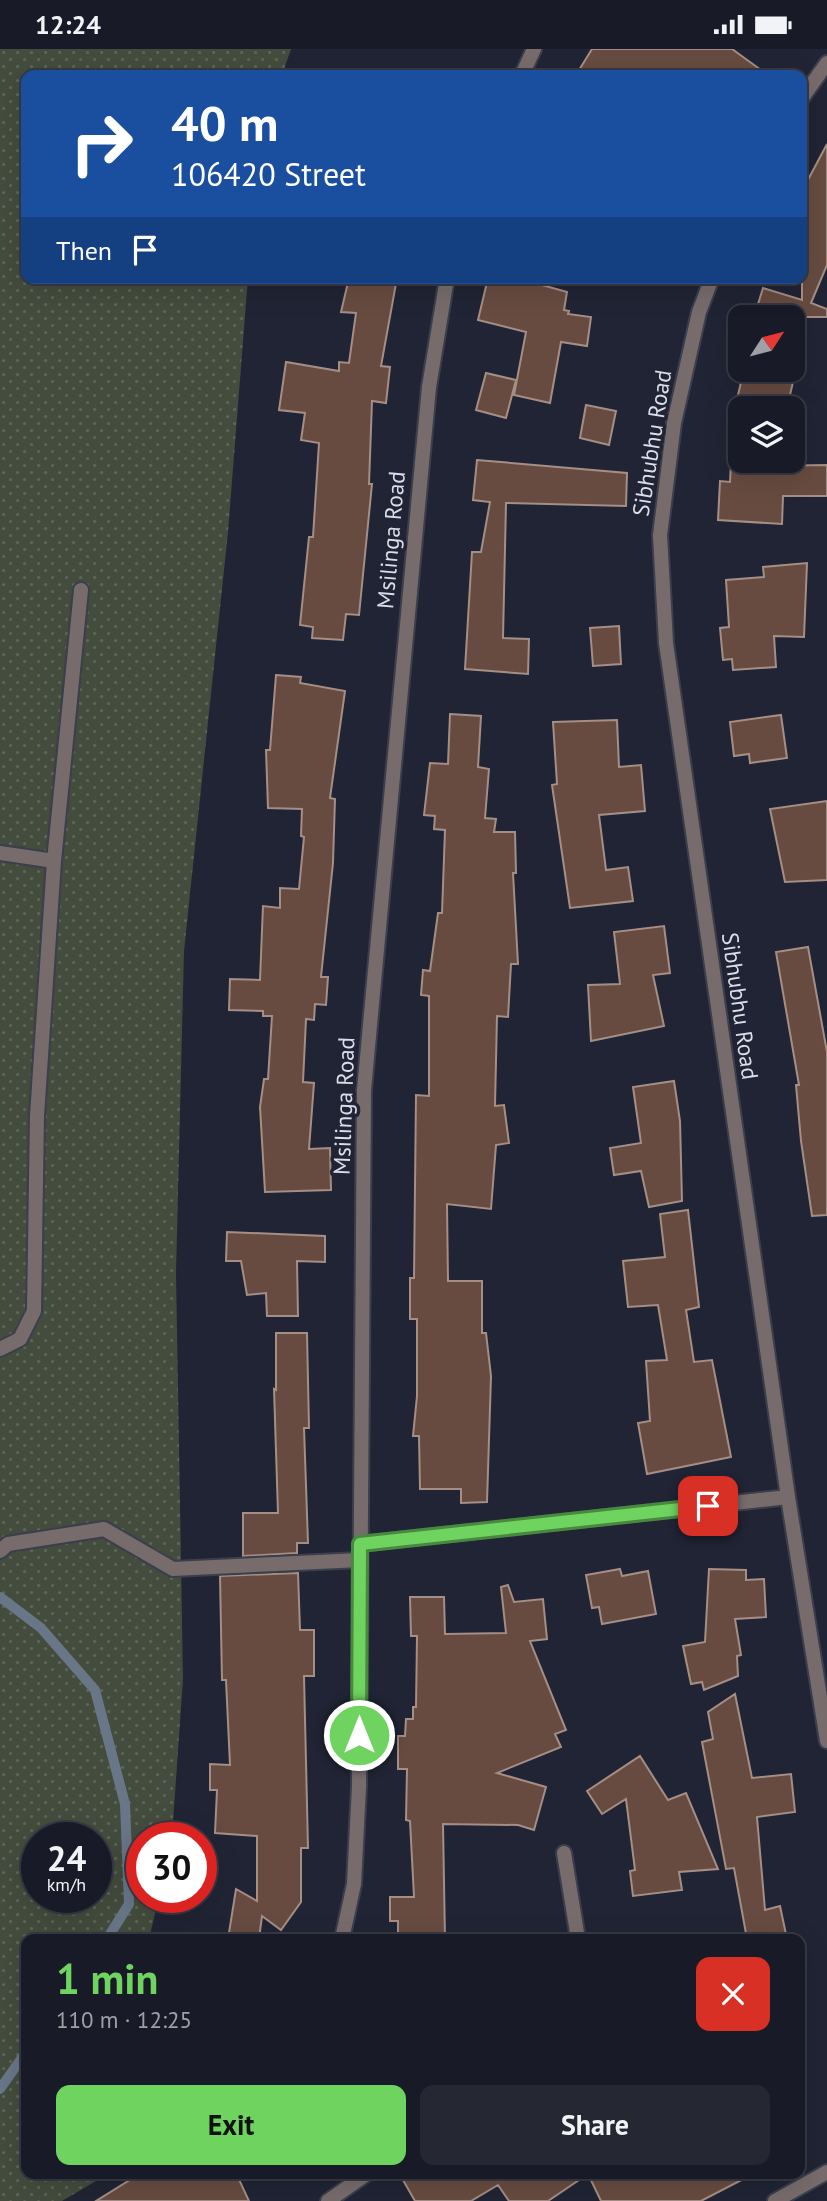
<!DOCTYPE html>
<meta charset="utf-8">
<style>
body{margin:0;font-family:"PT Sans",sans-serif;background:#252833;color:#f1f3f6;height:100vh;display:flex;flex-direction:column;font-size:26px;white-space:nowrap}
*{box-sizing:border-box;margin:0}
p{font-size:23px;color:#9fa1a7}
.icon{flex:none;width:38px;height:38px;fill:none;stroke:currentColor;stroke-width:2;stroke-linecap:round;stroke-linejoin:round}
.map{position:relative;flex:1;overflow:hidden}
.sheet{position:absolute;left:21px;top:1885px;width:784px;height:245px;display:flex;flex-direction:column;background:#181b27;border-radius:14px;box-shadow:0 7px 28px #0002,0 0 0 2px #363944}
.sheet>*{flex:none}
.guide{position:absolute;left:21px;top:21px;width:786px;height:214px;border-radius:14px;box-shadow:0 7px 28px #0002,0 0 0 2px #363944;background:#1a4fa0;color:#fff;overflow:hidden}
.needle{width:46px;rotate:54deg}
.controls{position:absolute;left:728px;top:256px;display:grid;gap:14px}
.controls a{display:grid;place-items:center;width:77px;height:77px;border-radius:14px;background:#181b27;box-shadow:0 7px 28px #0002,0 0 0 2px #363944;font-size:35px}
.speed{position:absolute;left:21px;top:1773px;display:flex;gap:14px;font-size:35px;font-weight:700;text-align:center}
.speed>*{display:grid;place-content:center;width:91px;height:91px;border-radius:50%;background:#181b27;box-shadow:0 7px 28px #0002,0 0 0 2px #363944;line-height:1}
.speed small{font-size:18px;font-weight:400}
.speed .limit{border:10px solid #d22;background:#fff;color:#111}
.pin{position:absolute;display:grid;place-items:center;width:60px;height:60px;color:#fff;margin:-30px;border-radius:14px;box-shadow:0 4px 10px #0006}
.me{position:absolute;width:77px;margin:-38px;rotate:0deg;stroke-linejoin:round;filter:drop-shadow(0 0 5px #0008)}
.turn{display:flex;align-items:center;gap:24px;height:147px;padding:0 35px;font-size:32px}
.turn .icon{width:91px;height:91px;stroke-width:2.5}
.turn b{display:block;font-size:49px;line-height:60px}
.then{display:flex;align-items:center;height:66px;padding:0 35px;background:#0003;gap:14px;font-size:26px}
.round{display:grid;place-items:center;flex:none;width:74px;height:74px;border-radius:14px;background:#252833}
.overview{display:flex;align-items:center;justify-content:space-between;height:119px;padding:0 35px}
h1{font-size:42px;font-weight:800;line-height:52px;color:#6fd360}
.primary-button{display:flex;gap:14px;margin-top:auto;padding:14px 35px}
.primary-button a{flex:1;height:80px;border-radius:14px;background:#6fd360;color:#111;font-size:28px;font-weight:800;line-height:80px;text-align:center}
.primary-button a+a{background:#252833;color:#f1f3f6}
.status{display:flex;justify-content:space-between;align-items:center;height:49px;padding:0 35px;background:#181b27;direction:ltr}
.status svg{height:19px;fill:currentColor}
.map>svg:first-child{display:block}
</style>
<div class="status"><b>12:24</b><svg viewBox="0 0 49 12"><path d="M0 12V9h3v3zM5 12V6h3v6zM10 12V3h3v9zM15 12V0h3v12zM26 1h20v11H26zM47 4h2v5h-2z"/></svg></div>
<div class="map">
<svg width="827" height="2152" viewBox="0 0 827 2152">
<defs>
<pattern id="grass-dots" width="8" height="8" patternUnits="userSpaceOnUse" patternTransform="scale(1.75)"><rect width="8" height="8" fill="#434c3d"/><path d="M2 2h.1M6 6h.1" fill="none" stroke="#5e6559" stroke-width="1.8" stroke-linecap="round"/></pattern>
</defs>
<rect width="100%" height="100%" fill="#202434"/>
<path fill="url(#grass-dots)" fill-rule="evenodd" d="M0,0H291L282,26H26V229H248L228,483L184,902L176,1224L183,1630L172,1788H142V1848H159L149,1890H26V2124L108,2125L62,2152H0ZM37,1788H96V1848H37Z"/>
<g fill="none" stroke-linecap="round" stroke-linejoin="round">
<path stroke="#697688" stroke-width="10" d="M0,1548L41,1579L95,1641L125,1755L129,1855L107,1890
M0,2040L26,2003"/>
</g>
<path fill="#674b40" stroke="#a58e85" stroke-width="2" d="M592,0H732L768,26H576Z
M827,95V216L811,254L827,260V268H805L802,275V268H754L763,239L802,251V142Z
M349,229H397L381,317L390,318L386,354L372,352L369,435H372L359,566L346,565L343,591L312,589L313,578L300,576L309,488H313L319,394L301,391L305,364L279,361L286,313L339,322V313L349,314L356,264L341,263Z
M488,229H517L567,243L564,261L569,262L568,265L591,268L587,297L561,293L550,354L514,346L526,283L478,271Z
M744,320H796L787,359H735Z
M486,324L516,331L506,369L476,361Z
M586,356L616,362L609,396L580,389Z
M477,411L627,424L626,457L506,454L503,589L529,590L528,625L465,620L472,503H481L490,453L473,451Z
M731,413L762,415V417L827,416V447H783L782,475L718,471L720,432L730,433Z
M807,514L804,588L774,587L776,618L733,621L732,610L723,611L720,579L729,578L726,531L764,528L763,518Z
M619,577L621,615L593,617L590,579Z
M276,626L301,628L300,634L345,642L330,749L335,750L333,814L321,928H328L326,956L315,955L314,971L306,970L303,1033L314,1034L309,1100L330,1099L331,1141L265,1143L260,1058L264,1030H268L272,967H263V962L229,961L230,930L260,931L263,857L280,859V839L299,840L304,788L301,787L302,760L268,759L266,701H270Z
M450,665L481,667L478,718L489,720L485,769L496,770L494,783H515L516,824H513L518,915H511L508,968L497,967L495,1057L504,1056L509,1094L496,1096L491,1160L447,1155L448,1232H482V1284H486L491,1327L487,1453L461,1454V1440H420L419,1387H413L417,1347V1270H410V1229H414L416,1046L429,1047V947L421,946L423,921L430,922L438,864H442L445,781L434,780L435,767L424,766L430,714L448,715Z
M781,666L787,709L750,714L749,705L734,707L730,673Z
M617,671L619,718L641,716L645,762L599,766L606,821L628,818L633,852L570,859L552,736L557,735L553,673Z
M827,752V831L785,833L770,760Z
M664,877L670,924L653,926L664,977L591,992L588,936L620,935L614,883Z
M808,898L827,1003V1166L812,1167L801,1092L796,1036H799L776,903Z
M674,1032L680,1072L682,1152L649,1158L641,1122L614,1126L610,1099L641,1094L633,1038Z
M688,1161L699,1258L686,1261L694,1313L712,1311L731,1408L647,1425L638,1374L650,1372L646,1312L667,1311L658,1256L628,1258L623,1212L665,1208L660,1165Z
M227,1183L325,1187V1213L297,1212L298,1267H267L266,1244L247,1246L241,1212H226Z
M276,1284H307L309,1379H304L308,1494H297V1504L243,1507V1464H278L274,1340L276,1341Z
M620,1520L622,1527L648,1522L656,1565L602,1575L599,1558L592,1559L586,1526Z
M709,1520L746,1521V1531L764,1530L766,1568L735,1570L741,1606L737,1607L738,1627L704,1641L702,1633L691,1635L683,1597L705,1593Z
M298,1524L300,1581H314V1627H304L308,1799H301V1853L281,1881L262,1867L259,1890H228L236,1840L257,1852V1787L215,1784L217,1741H210V1715L230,1716L226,1631H222L220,1527Z
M508,1536L514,1553L543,1550L547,1590L530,1592L566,1681L555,1685L561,1698L497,1724L546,1738L534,1781L518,1776L443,1775L445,1890H398V1872H390V1848H414L410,1772L406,1771L407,1720H398V1687H405L406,1670H413V1658H416L417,1587H411L410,1548H444L445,1585L506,1584L501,1538Z
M735,1645L752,1729L791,1725L795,1763L757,1768L765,1861L780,1857L787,1890H747L734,1819L726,1820L702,1693L713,1690L708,1663Z
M640,1707L668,1751L686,1744L718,1820L679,1823L682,1841L633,1847L630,1822L635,1821L626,1750L602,1765L587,1742Z
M141,2124H236L249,2152H96Z
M399,2124H755L701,2152H601L588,2125L548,2152H509L498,2136L471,2152H415Z"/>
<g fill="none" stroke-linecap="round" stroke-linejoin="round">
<g stroke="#3a3e4d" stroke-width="18">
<path id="minor" d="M522,26L534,0
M802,49L827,14
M712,229L699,263L674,374L660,486L666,594L788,1448L827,1692
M0,804L54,812
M0,1300L20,1290L34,1262L37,1067L54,812L81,541
M360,1495L788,1448
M0,1502L8,1495L104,1480L173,1520L360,1511
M564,1804L578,1890
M342,1890L354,1835L359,1737L364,1041L429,338L447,229
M328,2152L368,2124
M775,2152L827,2123"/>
</g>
<use href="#minor" stroke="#776c6b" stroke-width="14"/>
</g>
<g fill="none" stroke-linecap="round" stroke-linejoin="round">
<g stroke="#48893e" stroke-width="18">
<path id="route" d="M359,1686L360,1495L708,1457"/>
</g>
<use href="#route" stroke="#6fd360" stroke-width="12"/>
</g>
<g text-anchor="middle" stroke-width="7" stroke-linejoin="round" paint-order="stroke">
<g font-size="23" fill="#dbdee9" stroke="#202434">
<text transform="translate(652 394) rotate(-81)" y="8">Sibhubhu Road</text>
<text transform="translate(391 491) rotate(-85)" y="8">Msilinga Road</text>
<text transform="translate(740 957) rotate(82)" y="8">Sibhubhu Road</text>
<text transform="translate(344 1057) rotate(-88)" y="8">Msilinga Road</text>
</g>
</g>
</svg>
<div class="controls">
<a><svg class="needle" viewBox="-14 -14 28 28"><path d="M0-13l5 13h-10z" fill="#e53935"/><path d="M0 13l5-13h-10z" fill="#9fa1a7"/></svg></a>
<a><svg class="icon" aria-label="layers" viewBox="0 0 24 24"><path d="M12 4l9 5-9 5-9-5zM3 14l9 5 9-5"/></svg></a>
</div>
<div class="speed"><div>24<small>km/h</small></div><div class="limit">30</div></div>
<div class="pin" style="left:708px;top:1457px;background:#d93025"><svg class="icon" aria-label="arrive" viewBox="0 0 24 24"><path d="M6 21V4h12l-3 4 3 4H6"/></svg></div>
<svg class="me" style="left:359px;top:1686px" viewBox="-20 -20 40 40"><circle r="17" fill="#6fd360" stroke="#fff" stroke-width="3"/><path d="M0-11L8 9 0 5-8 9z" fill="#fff"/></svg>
<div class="guide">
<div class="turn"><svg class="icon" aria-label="right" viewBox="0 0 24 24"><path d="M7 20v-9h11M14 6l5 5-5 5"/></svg><div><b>40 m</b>106420 Street</div></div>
<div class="then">Then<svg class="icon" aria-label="arrive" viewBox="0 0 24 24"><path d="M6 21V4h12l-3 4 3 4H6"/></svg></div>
</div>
<section class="sheet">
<div class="overview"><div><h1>1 min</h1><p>110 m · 12:25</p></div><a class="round" style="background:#d93025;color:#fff"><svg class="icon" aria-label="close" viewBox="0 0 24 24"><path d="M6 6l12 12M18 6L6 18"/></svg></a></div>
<div class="primary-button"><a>Exit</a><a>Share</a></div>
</section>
</div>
